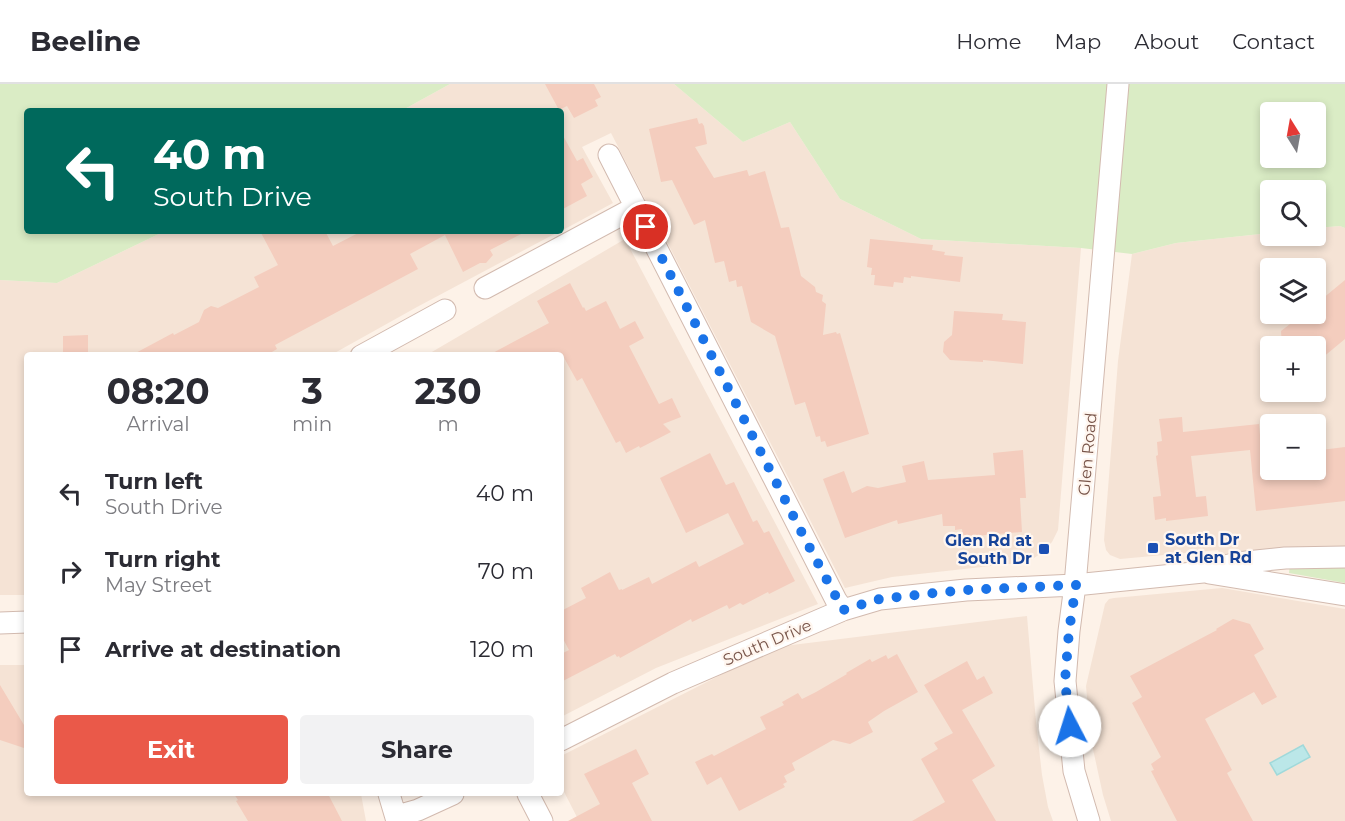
<!DOCTYPE html>
<meta charset="utf-8">
<style>
body{margin:0;font-family:Montserrat,sans-serif;background:#f2f2f3;color:#2b2b33;height:100vh;display:flex;flex-direction:column;font-size:22px;white-space:nowrap}
*{box-sizing:border-box;margin:0}
p{font-size:20px;color:#7c7c81}
.icon{flex:none;width:33px;height:33px;fill:none;stroke:currentColor;stroke-width:2;stroke-linecap:round;stroke-linejoin:round}
.map{position:relative;flex:1;overflow:hidden}
.sheet{position:absolute;left:24px;top:268px;width:540px;height:444px;display:flex;flex-direction:column;background:#fff;border-radius:6px;box-shadow:0 3px 9px #0003}
.sheet>*{flex:none}
.banner{position:absolute;left:24px;top:24px;width:540px;height:126px;border-radius:6px;box-shadow:0 3px 9px #0003;background:#00695c;color:#fff;overflow:hidden}
.needle{width:39px;rotate:349deg}
.tools{position:absolute;left:1260px;top:18px;display:grid;gap:12px}
.tools a{display:grid;place-items:center;width:66px;height:66px;border-radius:6px;background:#fff;box-shadow:0 3px 9px #0003;font-size:30px}
.pin{position:absolute;display:grid;place-items:center;width:51px;height:51px;color:#fff;margin:-26px;border:3px solid #fff;border-radius:50%;box-shadow:0 2px 6px #0007}
.me{position:absolute;width:66px;margin:-33px;rotate:355deg;stroke-linejoin:round;filter:drop-shadow(0 0 4px #0008)}
.turn{display:flex;align-items:center;gap:21px;height:126px;padding:0 30px;font-size:27px}
.turn .icon{width:78px;height:78px;stroke-width:2.5}
.turn b{display:block;font-size:42px;line-height:51px}
.eta{display:flex;justify-content:space-evenly;align-items:center;height:102px;text-align:center}
.eta b{font-size:36px;font-weight:700;line-height:42px}
.cta{display:flex;gap:12px;margin-top:auto;padding:12px 30px}
.cta a{flex:1;height:69px;border-radius:6px;background:#ea5949;color:#fff;font-size:24px;font-weight:700;line-height:69px;text-align:center}
.cta a+a{background:#f2f2f3;color:#2b2b33}
ul{padding:0;list-style:none}
li{display:flex;align-items:center;gap:18px;height:78px;padding:0 30px}
li div{flex:1}
li b{display:block;font-size:22px}
li em{font-style:normal}
header{display:flex;align-items:center;gap:36px;box-sizing:border-box;height:84px;padding:0 30px;background:#fff;border-bottom:2px solid #e1e1e2}
header strong{font-size:28px}
nav{display:flex;gap:33px;margin-inline-start:auto;font-size:21px}
.map>svg:first-child{display:block}
</style>
<header>
<strong>Beeline</strong>
<nav><a>Home</a><a>Map</a><a>About</a><a>Contact</a></nav>
</header>
<div class="map">
<svg width="1345" height="737" viewBox="0 0 1345 737">
<rect width="100%" height="100%" fill="#fdf2e8"/>
<path fill="#f5e3d5" fill-rule="evenodd" d="M450,0H674L743,58L790,38L840,115L921,155L1081,164L1058,446L1052,458L1043,468L1028,478L892,493L845,504L611,49L582,63L613,119L561,147V27H401Z
M1340,142L1345,144V463L1280,464L1220,472L1218,466L1120,475L1110,471L1106,466L1104,456L1118,277L1132,170L1176,159L1270,149V152H1316V144ZM1270,184H1316V230H1270ZM1270,262H1316V308H1270ZM1270,340H1316V386H1270Z
M165,147H560L417,223L331,271L27,272V511H0V196L57,199Z
M625,155L818,520L656,584L561,633V272H425Z
M1222,504L1345,525V737H1111L1103,711L1091,656L1086,602L1105,520L1109,515L1114,514Z
M1027,532L1036,638L1042,691L1048,723L1053,737H579L561,702V672L776,563Z
M0,581H27V710H361L366,737H0Z"/>
<path fill="#daecc5" fill-rule="evenodd" d="M0,0H450L401,27H27V147H165L57,199L0,196Z
M674,0H1345V144L1340,142L1316,144V106H1270V149L1176,159L1132,170L1081,164L921,155L840,115L790,38L743,58ZM1270,28H1316V74H1270Z
M1345,478V499L1289,489L1290,481Z"/>
<path fill="#bbe7e8" stroke="#a0d9da" stroke-width="1.5" d="M1303,661L1310,673L1277,691L1270,679Z"/>
<path fill="#f4cdbe" d="M545,0H594L601,13L595,16L598,22L574,34L567,22L559,26Z
M697,34L699,40L702,39L704,42L707,60L695,63L714,94L747,86L749,92L765,87L781,144L789,143L801,192L815,203L816,208L823,211L822,217L826,220L823,251L836,248L837,250L840,249L869,350L827,363L825,357L821,358L820,352L816,353L805,318L795,321L775,252L751,238L742,202L737,203L736,196L729,198L724,177L715,179L705,136L694,141L672,96L661,98L649,45Z
M561,48L577,77L583,74L593,93L581,100L587,112L561,126Z
M260,147H325L333,162L362,147H527L490,166L493,171L486,179H480L463,188L445,151L410,170L418,185L275,261L277,265L265,272H130L173,249L174,251L199,238L204,226L211,222L218,224L259,203L254,193L278,181Z
M870,155L933,161L932,166L945,168L944,171L963,173L960,198L911,192V194L904,193L903,199L894,198L893,203L874,201L875,191H871L872,184L867,183Z
M1345,196V255L1316,279V262H1282L1281,247L1303,230H1316V220Z
M570,199L583,224L584,223L586,227L606,217L620,245L635,237L644,254L629,262L659,320L672,314L681,333L663,340L671,348L640,364L639,362L626,369L620,357L616,359L582,294L577,297L563,272H487L549,239L537,217Z
M954,227L1003,230L1002,236L1026,238L1023,280L983,276V278L950,276L943,268L944,258L952,251Z
M88,251V272H63V252Z
M1182,333L1183,348L1259,340L1260,351L1270,350V386H1324L1321,366L1345,363V417L1256,427L1250,366L1191,372L1196,413L1206,412L1208,432L1166,437V434L1155,436L1153,413L1161,412L1156,372L1158,371L1157,358L1162,357L1159,335Z
M1023,366L1026,414H1020L1022,448L963,453L962,445L955,446V442H943L942,430L898,440L897,436L845,454L823,395L844,387L852,409L867,402L878,404L906,398L902,382L924,377L928,396L995,391L993,369Z
M710,369L726,401L734,398L753,438L757,436L764,449L769,447L795,497L769,510L768,508L743,521L740,519L729,525L727,521L692,538L691,535L620,574L619,572L617,573L615,570L561,598V570L569,566L561,551V527L586,514L581,504L610,488L619,506L622,505V506L649,493L652,500L696,477L699,483L744,460L728,429L686,449L660,394Z
M1233,535L1250,540L1264,565L1254,571L1277,613L1262,621L1254,608L1205,635L1232,686L1227,689L1253,737H1177L1151,687L1154,686L1151,680L1161,673L1132,619L1142,613L1130,592L1217,546L1216,545Z
M897,570L918,608L884,627L868,638L873,648L850,660L833,656L792,679L795,686L784,692L787,698L783,700L785,703L739,727L721,693L707,701L695,678L712,670L714,672L766,645L760,633L784,621L782,618L798,609L802,615L816,608L847,590L846,589L870,575L872,578L886,571L888,575Z
M967,577L977,596L984,592L993,609L962,626L995,682L972,696L996,737H912L945,718L921,675L938,665L934,659L953,649L924,601Z
M0,601L27,646V665L0,656Z
M636,665L649,690L632,699L652,737H568L600,720L584,690Z
M234,710H328L342,737H248L236,717L238,716Z"/>
<g fill="none" stroke-linecap="round" stroke-linejoin="round">
<g stroke="#d2baaf" stroke-width="23">
<path id="street" d="M609,71L836,516L843,526
M485,204L636,123
M361,272L445,226
M1209,489L1345,511
M0,539L27,538
M561,656L673,599L843,526L880,515L966,506L1075,501L1203,488L1237,479L1285,474L1345,473
M389,710L397,737
M528,710L542,737
M397,732L418,726L453,710
M1089,737L1074,687L1065,597L1069,547L1075,501L1118,0"/>
</g>
<use href="#street" stroke="#fff" stroke-width="21"/>
</g>
<g fill="none" stroke-linecap="round" stroke-linejoin="round">
<path stroke="#1a73e8" stroke-width="10" stroke-dasharray="0 18" d="M646,143L804,453L843,526L880,515L925,510L966,506L1076,501L1069,547L1065,597L1070,642"/>
</g>
<g fill="#1a4fb4" stroke="#fff6ef" stroke-width="2">
<rect x="1147" y="458" width="12" height="12" rx="3"/>
<rect x="1038" y="459" width="12" height="12" rx="3"/>
</g>
<g text-anchor="middle" stroke-width="4.5" stroke-linejoin="round" paint-order="stroke">
<g font-size="16" fill="#78554a" stroke="#fff6ef">
<text transform="translate(1087 370) rotate(-85)" y="6">Glen Road</text>
<text transform="translate(767 558) rotate(-23)" y="6">South Drive</text>
</g>
<g font-size="16" font-weight="bold" fill="#164399" stroke="#fff6ef" text-anchor="start">
<text x="1165" y="461">South Dr<tspan x="1165" dy="18">at Glen Rd</tspan></text>
<text x="1032" y="462" text-anchor="end">Glen Rd at<tspan x="1032" dy="18">South Dr</tspan></text>
</g>
</g>
</svg>
<div class="tools">
<a><svg class="needle" viewBox="-14 -14 28 28"><path d="M0-13l5 13h-10z" fill="#e53935"/><path d="M0 13l5-13h-10z" fill="#7c7c81"/></svg></a>
<a><svg class="icon" aria-label="search" viewBox="0 0 24 24"><circle cx="10" cy="10" r="6"/><path d="M15 15l6 6"/></svg></a>
<a><svg class="icon" aria-label="layers" viewBox="0 0 24 24"><path d="M12 4l9 5-9 5-9-5zM3 14l9 5 9-5"/></svg></a>
<a>+</a>
<a>−</a>
</div>
<div class="pin" style="left:646px;top:143px;background:#d93025"><svg class="icon" aria-label="arrive" viewBox="0 0 24 24"><path d="M6 21V4h12l-3 4 3 4H6"/></svg></div>
<svg class="me" style="left:1070px;top:642px" viewBox="-20 -20 40 40"><circle r="19" fill="#fff"/><path d="M0-13L10 11 0 6-10 11z" fill="#1a73e8"/></svg>
<div class="banner">
<div class="turn"><svg class="icon" aria-label="left" viewBox="0 0 24 24"><path d="M17 20v-9H6M10 6l-5 5 5 5"/></svg><div><b>40 m</b>South Drive</div></div>
</div>
<section class="sheet">
<div class="eta">
<div><b>08:20</b><p>Arrival</p></div>
<div><b>3</b><p>min</p></div>
<div><b>230</b><p>m</p></div>
</div>
<ul>
<li><svg class="icon" aria-label="left" viewBox="0 0 24 24"><path d="M17 20v-9H6M10 6l-5 5 5 5"/></svg><div><b>Turn left</b><p>South Drive</p></div><em>40 m</em></li>
<li><svg class="icon" aria-label="right" viewBox="0 0 24 24"><path d="M7 20v-9h11M14 6l5 5-5 5"/></svg><div><b>Turn right</b><p>May Street</p></div><em>70 m</em></li>
<li><svg class="icon" aria-label="arrive" viewBox="0 0 24 24"><path d="M6 21V4h12l-3 4 3 4H6"/></svg><div><b>Arrive at destination</b></div><em>120 m</em></li>
</ul>
<div class="cta"><a>Exit</a><a>Share</a></div>
</section>
</div>
